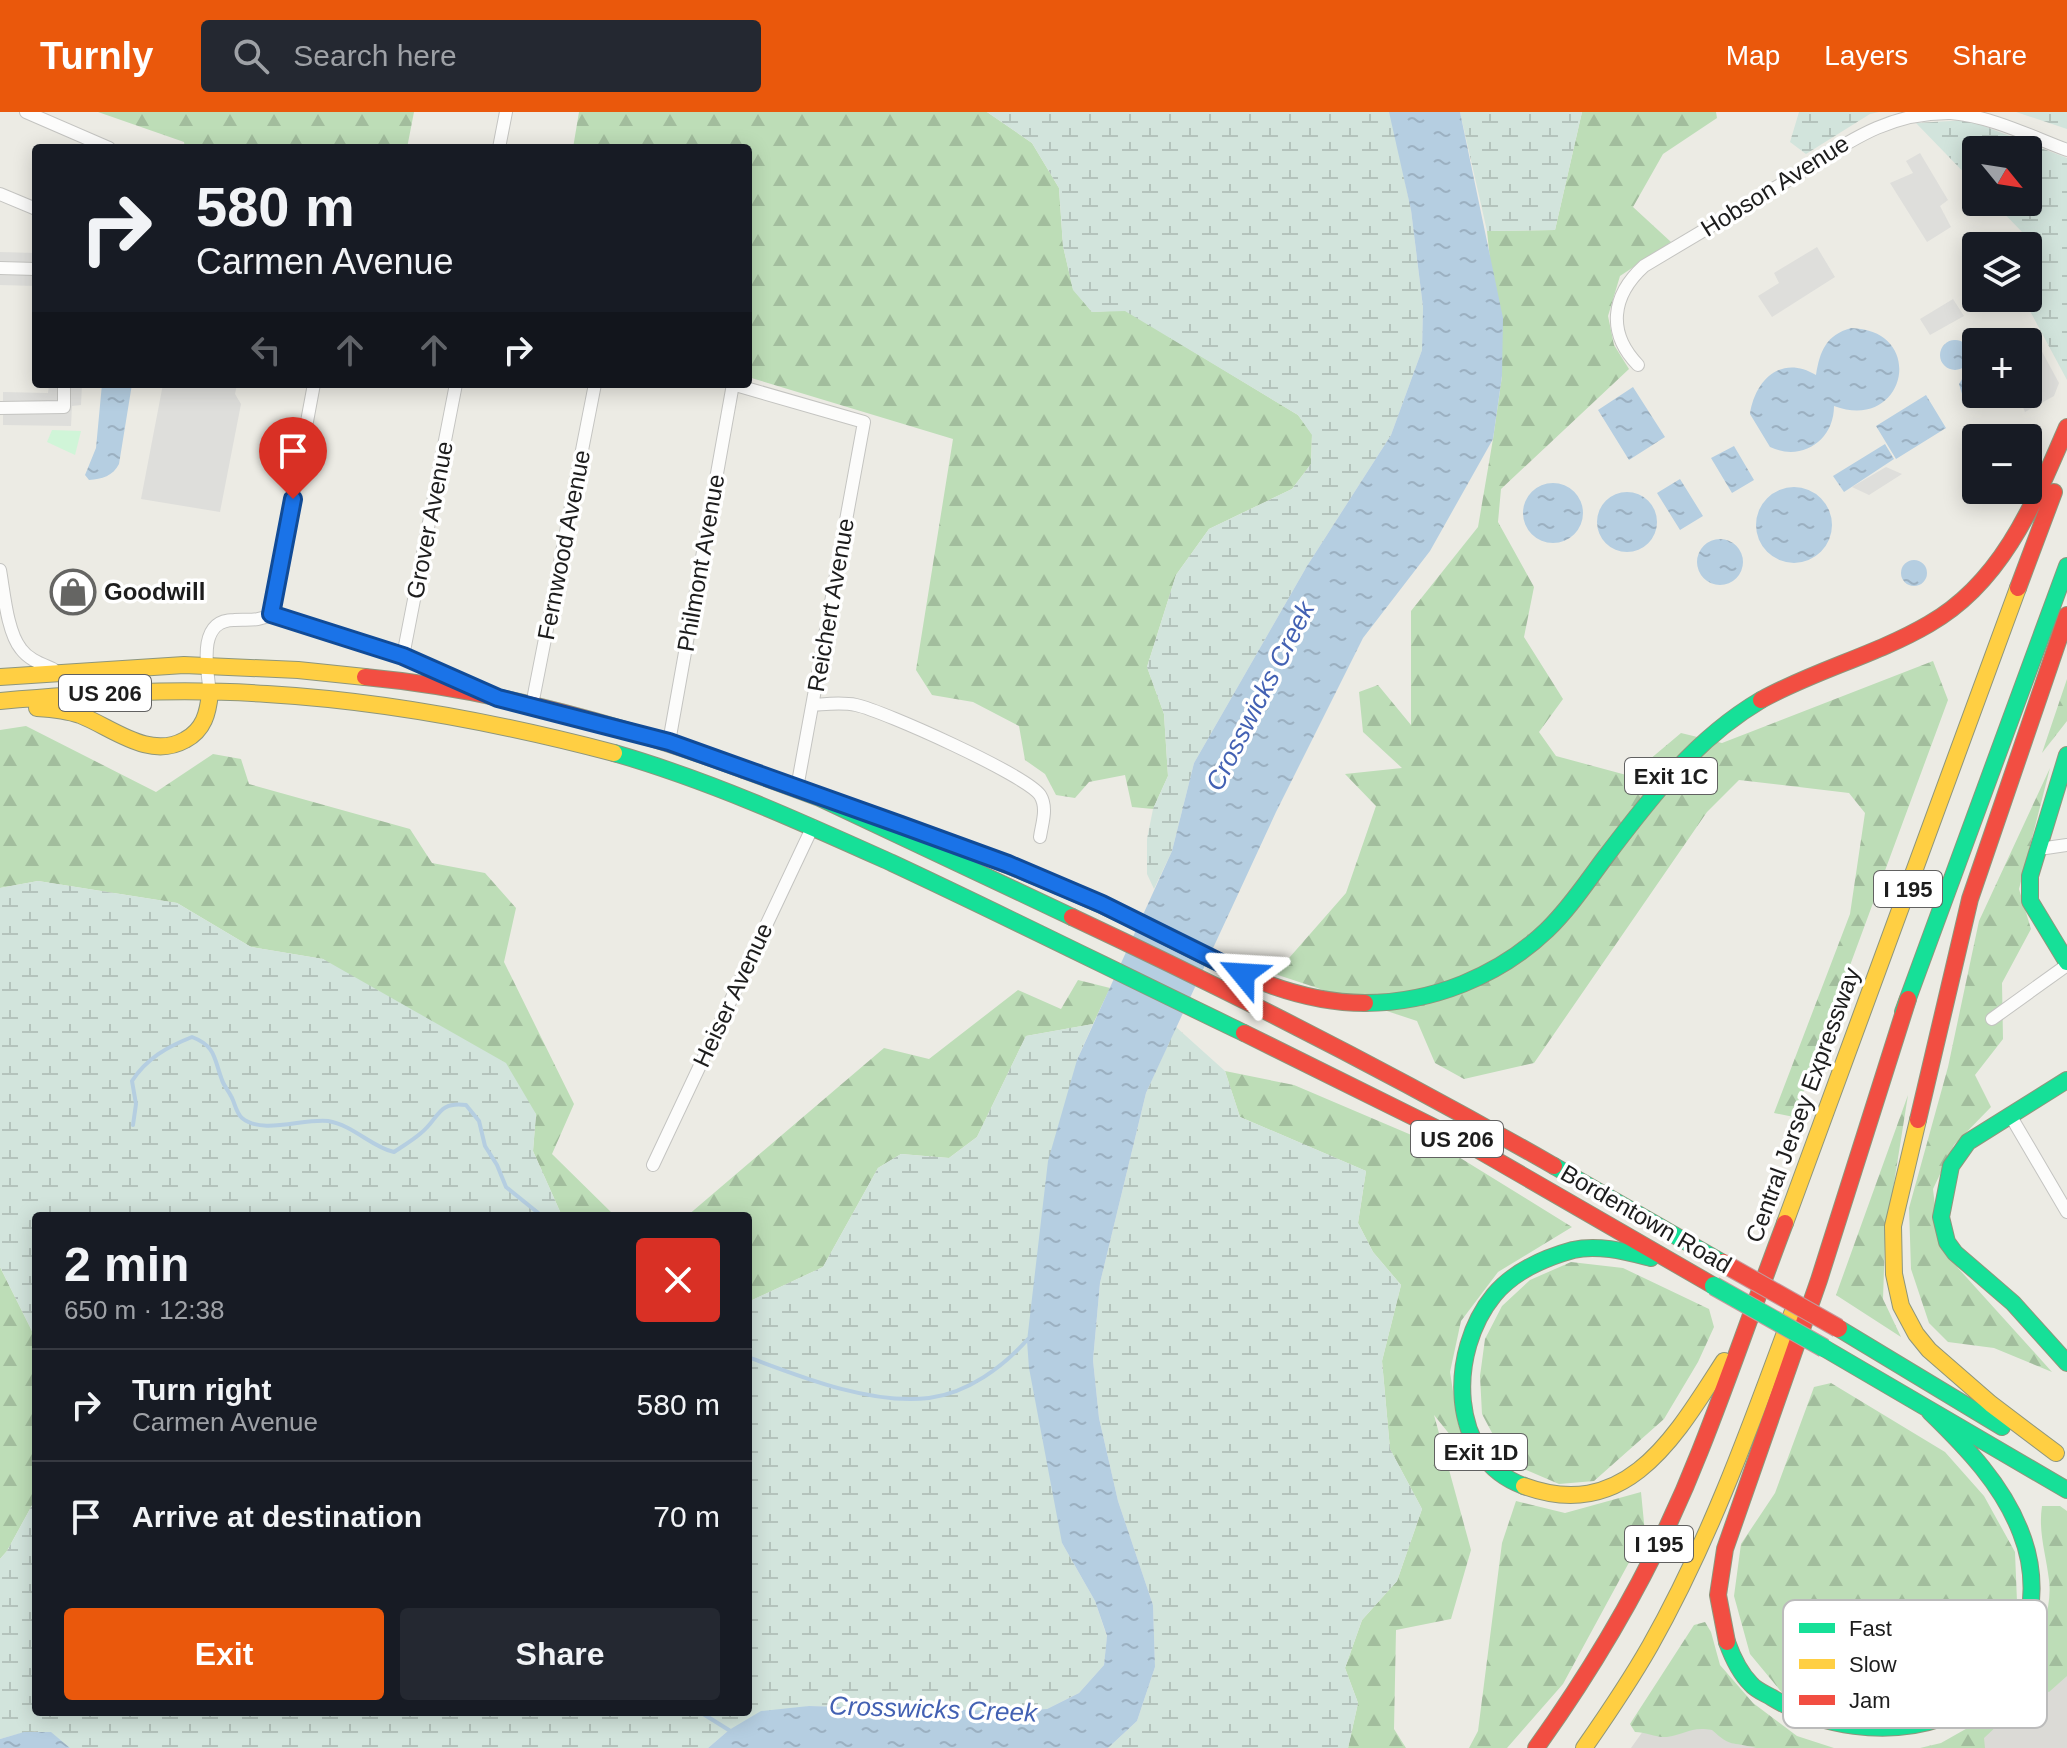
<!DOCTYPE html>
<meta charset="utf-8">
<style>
body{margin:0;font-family:Arial,sans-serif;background:#242831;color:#f1f3f6;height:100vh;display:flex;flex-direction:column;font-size:30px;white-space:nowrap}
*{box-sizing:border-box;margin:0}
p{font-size:26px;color:#9ea1a6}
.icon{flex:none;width:44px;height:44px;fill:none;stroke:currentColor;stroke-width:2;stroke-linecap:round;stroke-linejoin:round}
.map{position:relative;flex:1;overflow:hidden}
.sheet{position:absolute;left:32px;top:1100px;width:720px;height:504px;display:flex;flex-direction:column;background:#171b24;border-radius:8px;box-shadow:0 4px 20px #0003}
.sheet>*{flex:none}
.guide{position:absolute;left:32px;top:32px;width:720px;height:244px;border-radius:8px;box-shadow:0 4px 20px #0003;background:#171b24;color:#f1f3f6;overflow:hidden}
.needle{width:52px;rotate:120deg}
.fabs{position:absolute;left:1962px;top:24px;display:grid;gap:16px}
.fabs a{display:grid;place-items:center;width:80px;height:80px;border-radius:8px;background:#171b24;box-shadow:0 4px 20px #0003;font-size:40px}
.pin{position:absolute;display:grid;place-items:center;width:68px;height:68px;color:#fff;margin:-82px -34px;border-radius:50% 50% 50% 0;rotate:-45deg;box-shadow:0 0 8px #0007}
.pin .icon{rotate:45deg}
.me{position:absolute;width:88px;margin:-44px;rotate:297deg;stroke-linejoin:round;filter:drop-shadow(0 0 6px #0008)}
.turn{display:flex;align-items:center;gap:28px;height:168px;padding:0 32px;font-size:36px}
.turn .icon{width:104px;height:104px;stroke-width:2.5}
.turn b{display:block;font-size:56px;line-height:68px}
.lanes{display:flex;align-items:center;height:76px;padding:0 32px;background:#0003;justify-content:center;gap:40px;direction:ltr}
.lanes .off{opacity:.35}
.round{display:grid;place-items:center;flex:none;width:84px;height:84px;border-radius:8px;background:#242831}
.head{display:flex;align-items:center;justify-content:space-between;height:136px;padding:0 32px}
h1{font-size:48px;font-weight:700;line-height:60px}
.primary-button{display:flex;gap:16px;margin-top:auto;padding:16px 32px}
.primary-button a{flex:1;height:92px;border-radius:8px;background:#ea580c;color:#fff;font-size:32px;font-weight:700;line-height:92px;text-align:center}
.primary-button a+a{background:#242831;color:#f1f3f6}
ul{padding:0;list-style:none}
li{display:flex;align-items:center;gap:24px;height:112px;padding:0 32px;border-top:2px solid #363941}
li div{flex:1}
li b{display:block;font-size:30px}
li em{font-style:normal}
header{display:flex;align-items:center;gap:48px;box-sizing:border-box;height:112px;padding:0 40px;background:#ea580c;color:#fff}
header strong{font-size:38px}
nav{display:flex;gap:44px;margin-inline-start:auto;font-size:28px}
.search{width:560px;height:72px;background:#242831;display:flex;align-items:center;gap:20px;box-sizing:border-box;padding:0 28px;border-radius:8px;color:#9ea1a6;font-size:30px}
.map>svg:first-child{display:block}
</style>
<header>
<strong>Turnly</strong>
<div class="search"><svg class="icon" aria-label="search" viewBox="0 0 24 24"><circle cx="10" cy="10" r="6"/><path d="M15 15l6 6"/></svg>Search here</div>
<nav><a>Map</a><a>Layers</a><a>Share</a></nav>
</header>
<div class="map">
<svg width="2067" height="1636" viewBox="0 0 2067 1636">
<defs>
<pattern id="forest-firs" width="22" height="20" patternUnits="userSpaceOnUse" patternTransform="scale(2)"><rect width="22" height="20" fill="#bdddb7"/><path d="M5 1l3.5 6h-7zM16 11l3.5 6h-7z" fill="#a2bd9d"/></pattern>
<pattern id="wetland-marsh" width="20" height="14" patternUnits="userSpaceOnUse" patternTransform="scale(2)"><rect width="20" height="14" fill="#d2e4dc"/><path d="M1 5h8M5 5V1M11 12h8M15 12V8" fill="none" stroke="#b4c3bc"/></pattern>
<pattern id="water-ripples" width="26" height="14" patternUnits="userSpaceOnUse" patternTransform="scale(2)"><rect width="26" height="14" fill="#b5cee1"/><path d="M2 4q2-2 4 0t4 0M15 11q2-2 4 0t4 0" fill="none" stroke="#9bb0c1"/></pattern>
</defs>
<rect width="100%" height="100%" fill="#ecebe4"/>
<path fill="#dbdad6" d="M2067,1512V1636H1949L1972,1628L2057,1540Z
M1656,1601L1786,1636H1631Z"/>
<path fill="url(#forest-firs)" d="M98,0H414L407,36H185L184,30Z
M579,0H987L1032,31L1059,76L1063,134L1073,177L1092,200L1125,198L1298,303L1312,322L1311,352L1292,377L1209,417L1176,463L1147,555L1164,602L1168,664L1153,697L1132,695L1125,663L1089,670L1075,686L1056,683L1045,662L1025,648L1019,614L973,590L932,583L916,558L953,327L748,265V36H573Z
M1582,0H1716L1717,6L1663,42L1633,95L1671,130L1620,164L1608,204L1614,233L1629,257L1501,377L1498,410L1534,475L1524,525L1563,587L1539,620L1556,644L1630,664L1681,621L1722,631L1933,549L1948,588L1794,1005L1774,1001L1850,802L1865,701L1849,681L1739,668L1707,700L1534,951L1464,967L1435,951L1417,909L1275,862L1346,781L1376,694L1345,662L1402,656L1363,620L1359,580L1378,573L1411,613V499L1478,415L1493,327L1502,264L1487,119L1555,118Z
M2067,567V609L2042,641Z
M26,614L156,680L213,642L241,647L249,672L410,717L432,751L485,761L516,796L504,850L574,992L552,1042L615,1104H562L533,1039L536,1002L323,847L251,835L177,791L38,769L0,776V618Z
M2050,656L2019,777L2031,817L2002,871L2003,927L1975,963L1991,995L1954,1033L1933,1077L1938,1121L1958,1156L2052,1260L1994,1236L1948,1230L1929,1211L1911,1157L1909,1096L1948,955L1979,809Z
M1078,868L1110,876L1093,912L1026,924L977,1025L949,1046L901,1042L878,1056L823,1155L748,1190V1104H687L884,936L929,947L1018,878L1061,897Z
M1225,959L1294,973L1449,1039L1572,1115L1498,1160L1461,1209L1450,1260L1458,1312L1476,1355L1434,1303L1471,1438L1451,1507L1396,1518L1394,1617L1406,1636H1348L1358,1591L1345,1556L1362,1508L1397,1469L1422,1397L1390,1337L1382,1249L1401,1173L1373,1140L1358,1111L1366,1059L1240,1005Z
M1908,983L1885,1128L1883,1187L1901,1225L1836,1183Z
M1571,1150L1623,1156L1709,1197L1714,1215L1698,1250L1664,1307L1594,1369L1559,1372L1524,1357L1499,1334L1482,1302L1480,1264L1485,1227L1502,1194L1530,1168Z
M0,1155L32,1219L36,1220V1386L7,1439L0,1447Z
M1831,1271L1945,1340L1984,1384L2015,1440L2017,1490L2008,1534L1986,1571L1946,1604L1859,1617L1783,1582L1750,1542L1734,1484L1741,1432L1775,1381L1814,1275Z
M1641,1380L1645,1421L1563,1572L1507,1636H1469L1478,1619L1502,1431L1516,1389L1565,1401Z
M2042,1394H2060L2067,1399V1564L2049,1580L2031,1573L2023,1564C2036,1534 2053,1500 2049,1468C2046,1442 2038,1420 2042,1394Z
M1705,1510L1711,1520L1720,1553L1753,1591L1797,1624L1834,1636H1756C1730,1629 1732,1636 1712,1618C1691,1614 1686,1622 1667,1625C1657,1626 1645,1620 1635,1620L1630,1612L1694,1513Z
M1994,1601L2001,1603L1999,1612L1984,1626L1985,1636H1920L1941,1631Z"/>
<path fill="url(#wetland-marsh)" d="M987,0H1389L1392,8L1411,98L1423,195L1422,238L1391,323L1307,454L1194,651L1172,739L1154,777L1147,762V727L1153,697L1168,664L1164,602L1147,555L1176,463L1209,417L1292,377L1311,352L1312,323L1298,303L1125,199L1092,200L1073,178L1063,134L1059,76L1032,31Z
M1460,0H1582L1555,118L1487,119Z
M1799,0H1879L1870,2L1806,42L1790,30Z
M2016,0H2067V17Z
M1968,8L2067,46V268L2023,186H2028V134H2021L2024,122L1993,90H2028V38H1976V73L1916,11Z
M38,769L177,791L251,835L323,847L506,951L536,1002L533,1039L562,1104H36V1220L32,1219L0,1155V776Z
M1093,912L1077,948L1062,1431L1095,1489L1107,1525L1104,1553L1079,1581L1047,1597L1007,1599L809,1594L729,1618L708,1636H70C43,1614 33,1618 0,1627V1447L7,1439L36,1386V1600H748V1190L823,1155L878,1056L901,1042L949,1046L977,1025L1026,924Z
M1176,915L1225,959L1240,1005L1366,1059L1358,1111L1373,1140L1401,1173L1382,1249L1390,1337L1422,1397L1397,1469L1362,1508L1345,1556L1358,1591L1348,1636H1108L1137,1609L1155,1555L1153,1493L1118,1389L1099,1306L1093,1248L1100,1171L1146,981Z"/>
<path fill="#d0f5d8" d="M52,318L81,319L75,343L47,330Z"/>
<path fill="#dededb" d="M1920,41L1948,88L1940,94L1951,115L1927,130L1890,71L1913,61L1906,49Z
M1817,135L1835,165L1772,205L1758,184L1779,171L1774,161Z
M0,140L36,141V174L0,173Z
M1953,187L1964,204L1930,223L1920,207Z
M2033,223L2059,271L2054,284L2025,300L2017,282H2028V230H2019Z
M49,272H82L81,293L72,294L71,314L3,313V280L48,281Z
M163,272H237L235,282L241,292L220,400L141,387Z
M1886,355L1902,362L1869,383L1852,375Z"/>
<path fill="url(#water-ripples)" d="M1389,0H1460L1503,206L1502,264L1493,327L1430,439L1363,526L1276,700L1146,981L1100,1171L1093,1248L1099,1306L1118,1389L1153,1493L1155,1555L1137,1609L1108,1636H708L729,1618L761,1599L809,1594L1007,1599L1047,1597L1079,1581L1104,1553L1107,1524L1095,1489L1062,1431L1029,1256L1027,1229L1048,1049L1077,948L1172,739L1194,651L1307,454L1391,323L1422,238L1423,195L1411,98Z
M1851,216C1928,218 1906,321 1834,294C1834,329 1801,350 1770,335L1750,302C1755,268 1781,242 1816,263C1820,239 1826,223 1851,216Z
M1940 243a15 15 0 1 1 30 0a15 15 0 1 1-30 0Z
M1976,260V282H1986C1979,291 1969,290 1962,282L1959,272L1964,264Z
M102,272H132L119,352C113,364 102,367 89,368L85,363L96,336Z
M1633,275L1665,325L1629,348L1598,298Z
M1926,283L1946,316L1896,347L1876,314Z
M1885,332L1894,347L1844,380L1833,364Z
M1734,334L1754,368L1732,381L1711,346Z
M1680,367L1703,404L1680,418L1657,381Z
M1523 401a30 30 0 1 1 60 0a30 30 0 1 1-60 0Z
M1756 413a38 38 0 1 1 76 0a38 38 0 1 1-76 0Z
M1597 410a30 30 0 1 1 60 0a30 30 0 1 1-60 0Z
M1697 450a23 23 0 1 1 46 0a23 23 0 1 1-46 0Z
M1901 461a13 13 0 1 1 26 0a13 13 0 1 1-26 0Z
M24,1620H51L70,1636H0V1627Z"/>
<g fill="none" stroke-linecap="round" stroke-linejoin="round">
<path stroke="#b5cee1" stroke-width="4" d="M133,1013L136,992L132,969C147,946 167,935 192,925C216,934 214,947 222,968C224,974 228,978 231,984C235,991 236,1001 242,1006C262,1023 304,1006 328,1009C353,1013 373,1036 394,1040C403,1034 413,1028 421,1021C439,1007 437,989 466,993L479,1009L485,1034L497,1053L506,1075L542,1104
M748,1245C801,1265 871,1293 929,1286C968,1281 1003,1255 1028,1227
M700,1600L732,1620"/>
<g stroke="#c4c4c1" stroke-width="14">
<path id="street" d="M26,0L109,36
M499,36L506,0
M0,82L36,97
M0,156L36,157
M1638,253C1607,221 1611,184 1644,154C1691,126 1738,98 1785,70C1841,36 1882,0 1951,1C1990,4 2030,24 2067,38
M732,272L864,310L797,676
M0,296L64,295V272
M0,458C4,480 7,520 21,537C29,548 42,552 53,557
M403,544L456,272
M210,581C207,556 197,508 234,508C248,507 258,510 271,502L314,272
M532,593L595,272
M813,593C828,592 841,590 856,593C884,599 1026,663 1040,683C1048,696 1042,711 1040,725
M669,630L733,272
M2039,737L2067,733
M1992,907L2067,853
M2010,1003L2067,1100
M653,1053L813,714"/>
</g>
<g stroke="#8e967c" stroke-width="18">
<path id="fast" d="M271,502L403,544L460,569
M614,641C711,669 801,710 892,751C1010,806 1127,865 1244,921
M2067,643L2030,764V789L2067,850
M744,658L820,686L1072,805
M1365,891C1432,891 1499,864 1547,818C1569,797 1586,771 1604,747C1650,686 1695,627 1761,588
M1903,900L2067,454
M2067,968L1968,1030L1951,1054L1941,1105L1947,1130L1955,1141L2013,1191L2067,1251
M1554,1054L1723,1151
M1838,1216L2002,1315
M1824,1236L2067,1378
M1524,1374C1447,1346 1448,1239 1494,1183C1514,1159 1544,1146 1573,1138C1598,1132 1627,1140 1651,1146
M1727,1530C1732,1544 1740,1561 1751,1572C1756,1578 1764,1581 1771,1585C1820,1615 1887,1625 1942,1606C2018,1579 2050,1494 2021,1421C2003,1373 1966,1335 1930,1300"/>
</g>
<g stroke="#8e967c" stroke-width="18">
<path id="slow" d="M0,565L184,553L298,558L365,565
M0,589C89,581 178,576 267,582C385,589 500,611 614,641
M37,596C52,597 66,598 80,603C113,616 149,648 185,628C204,618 208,601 210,581
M1918,1008L1893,1114L1894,1162L1901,1194L1916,1222L1929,1238L1991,1292L2056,1341
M1785,1111L2018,476
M1524,1374C1627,1412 1676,1323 1724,1249
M1584,1636C1607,1603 1630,1569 1650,1534C1710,1428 1751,1313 1793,1199"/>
</g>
<g stroke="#8e967c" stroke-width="18">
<path id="jam" d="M2018,476L2054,380
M365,565C495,577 623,613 744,658
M1761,588C1815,558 1876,543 1929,512C2003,470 2035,389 2067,315
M929,723C994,747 1058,772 1121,802C1200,839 1275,891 1365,891
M1072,805C1236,882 1397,964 1554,1054
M1244,921L1468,1032L1714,1174
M1918,1008L1970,787L2067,503
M1727,1530L1718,1483L1725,1437L1819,1168L1908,887
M1536,1636C1602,1544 1659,1444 1700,1339C1730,1264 1756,1187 1785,1111"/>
</g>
<use href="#street" stroke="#fcfcfb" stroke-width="12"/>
<use href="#fast" stroke="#16e098" stroke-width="16"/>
<use href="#slow" stroke="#ffcf43" stroke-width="16"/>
<use href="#jam" stroke="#f24e42" stroke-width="16"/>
<g stroke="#c39b9c" stroke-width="20" stroke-linecap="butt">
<path id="fast-bridge" d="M1714,1174L1824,1236"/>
</g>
<g stroke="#c39b9c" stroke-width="20" stroke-linecap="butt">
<path id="jam-bridge" d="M1723,1151L1838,1216"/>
</g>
<use href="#fast-bridge" stroke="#16e098" stroke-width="18"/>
<use href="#jam-bridge" stroke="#f24e42" stroke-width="18"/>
</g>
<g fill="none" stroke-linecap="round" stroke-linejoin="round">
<g stroke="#114b97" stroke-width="20">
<path id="route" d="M293,387L271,502L403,544L498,586L669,630L901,713L1008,752L1102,792L1243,862"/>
</g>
<use href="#route" stroke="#1a73e8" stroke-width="14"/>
</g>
<defs>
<g id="shop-ring" transform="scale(2.3)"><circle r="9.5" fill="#fff" stroke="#656563" stroke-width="1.5"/><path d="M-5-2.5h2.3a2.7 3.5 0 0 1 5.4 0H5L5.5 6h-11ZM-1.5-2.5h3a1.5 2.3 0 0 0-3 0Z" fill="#656563"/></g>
</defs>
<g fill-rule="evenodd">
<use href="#shop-ring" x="73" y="480"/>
</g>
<g text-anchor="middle" stroke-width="7" stroke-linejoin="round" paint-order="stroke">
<g fill="#fff" stroke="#616161" stroke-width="2">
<rect x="59" y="563" width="92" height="36" rx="6"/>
<rect x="1625" y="646" width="92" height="36" rx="6"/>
<rect x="1874" y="759" width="68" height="36" rx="6"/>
<rect x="1411" y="1009" width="92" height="36" rx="6"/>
<rect x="1435" y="1322" width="92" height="36" rx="6"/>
<rect x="1625" y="1414" width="68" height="36" rx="6"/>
</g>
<g font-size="22" font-weight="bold" fill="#1d1d1d">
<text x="105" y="589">US 206</text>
<text x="1671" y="672">Exit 1C</text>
<text x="1908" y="785">I 195</text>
<text x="1457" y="1035">US 206</text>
<text x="1481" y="1348">Exit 1D</text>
<text x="1659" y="1440">I 195</text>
</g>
<g font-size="24" fill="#1d1d1d" stroke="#fff">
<text transform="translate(1775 74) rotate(-32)" y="8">Hobson Avenue</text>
<text transform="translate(430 408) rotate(-79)" y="8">Grover Avenue</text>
<text transform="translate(564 433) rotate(-79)" y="8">Fernwood Avenue</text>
<text transform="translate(701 451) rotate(-80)" y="8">Philmont Avenue</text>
<text transform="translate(831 493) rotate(-80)" y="8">Reichert Avenue</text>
<text transform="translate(733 883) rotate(-65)" y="8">Heiser Avenue</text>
<text transform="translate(1803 993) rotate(-70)" y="8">Central Jersey Expressway</text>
<text transform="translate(1646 1107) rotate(30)" y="8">Bordentown Road</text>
</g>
<g font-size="24" font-weight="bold" fill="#1d1d1d" stroke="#fff" text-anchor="start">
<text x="104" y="488">Goodwill</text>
</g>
<g font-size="26" font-style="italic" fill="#4361b3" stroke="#fff">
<text transform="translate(1260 584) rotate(-63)" y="9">Crosswicks Creek</text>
<text transform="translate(933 1597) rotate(2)" y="9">Crosswicks Creek</text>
</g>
</g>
<rect x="1783" y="1488" width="264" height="128" rx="12" fill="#fff" stroke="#bbb" stroke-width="2"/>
<rect x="1799" y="1511" width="36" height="10" fill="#16e098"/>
<rect x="1799" y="1547" width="36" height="10" fill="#ffcf43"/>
<rect x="1799" y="1583" width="36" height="10" fill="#f24e42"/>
<g font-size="22" fill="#1d1d1d">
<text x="1849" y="1524">Fast</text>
<text x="1849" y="1560">Slow</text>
<text x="1849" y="1596">Jam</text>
</g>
</svg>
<div class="fabs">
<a><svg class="needle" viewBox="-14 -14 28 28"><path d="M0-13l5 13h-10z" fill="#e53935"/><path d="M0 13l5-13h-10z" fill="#9ea1a6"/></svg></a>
<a><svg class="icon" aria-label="layers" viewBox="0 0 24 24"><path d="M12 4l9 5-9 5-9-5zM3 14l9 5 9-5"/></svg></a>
<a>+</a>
<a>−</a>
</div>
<div class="pin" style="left:293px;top:387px;background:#d93025"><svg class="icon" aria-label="arrive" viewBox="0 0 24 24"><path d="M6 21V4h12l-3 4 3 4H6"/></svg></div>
<svg class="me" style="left:1243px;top:862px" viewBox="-20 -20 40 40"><path d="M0-17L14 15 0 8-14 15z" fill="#1a73e8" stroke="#fff" stroke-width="4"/></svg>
<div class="guide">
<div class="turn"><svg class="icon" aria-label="right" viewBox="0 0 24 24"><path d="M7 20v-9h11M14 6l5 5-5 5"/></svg><div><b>580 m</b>Carmen Avenue</div></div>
<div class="lanes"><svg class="icon off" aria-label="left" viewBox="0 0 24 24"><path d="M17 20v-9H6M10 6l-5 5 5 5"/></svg><svg class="icon off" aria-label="ahead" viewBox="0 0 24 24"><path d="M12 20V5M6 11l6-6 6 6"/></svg><svg class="icon off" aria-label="ahead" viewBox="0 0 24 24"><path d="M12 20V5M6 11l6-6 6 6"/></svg><svg class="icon" aria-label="right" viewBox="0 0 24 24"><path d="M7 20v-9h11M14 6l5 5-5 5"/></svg></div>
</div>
<section class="sheet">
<div class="head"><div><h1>2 min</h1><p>650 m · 12:38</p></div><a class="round" style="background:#d93025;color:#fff"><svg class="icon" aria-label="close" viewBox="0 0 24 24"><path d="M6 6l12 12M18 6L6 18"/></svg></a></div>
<ul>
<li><svg class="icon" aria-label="right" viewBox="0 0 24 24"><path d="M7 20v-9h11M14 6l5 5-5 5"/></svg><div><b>Turn right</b><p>Carmen Avenue</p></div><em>580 m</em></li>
<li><svg class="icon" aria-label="arrive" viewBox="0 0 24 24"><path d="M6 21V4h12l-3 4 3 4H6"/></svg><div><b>Arrive at destination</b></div><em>70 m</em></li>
</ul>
<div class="primary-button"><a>Exit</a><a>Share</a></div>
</section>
</div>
